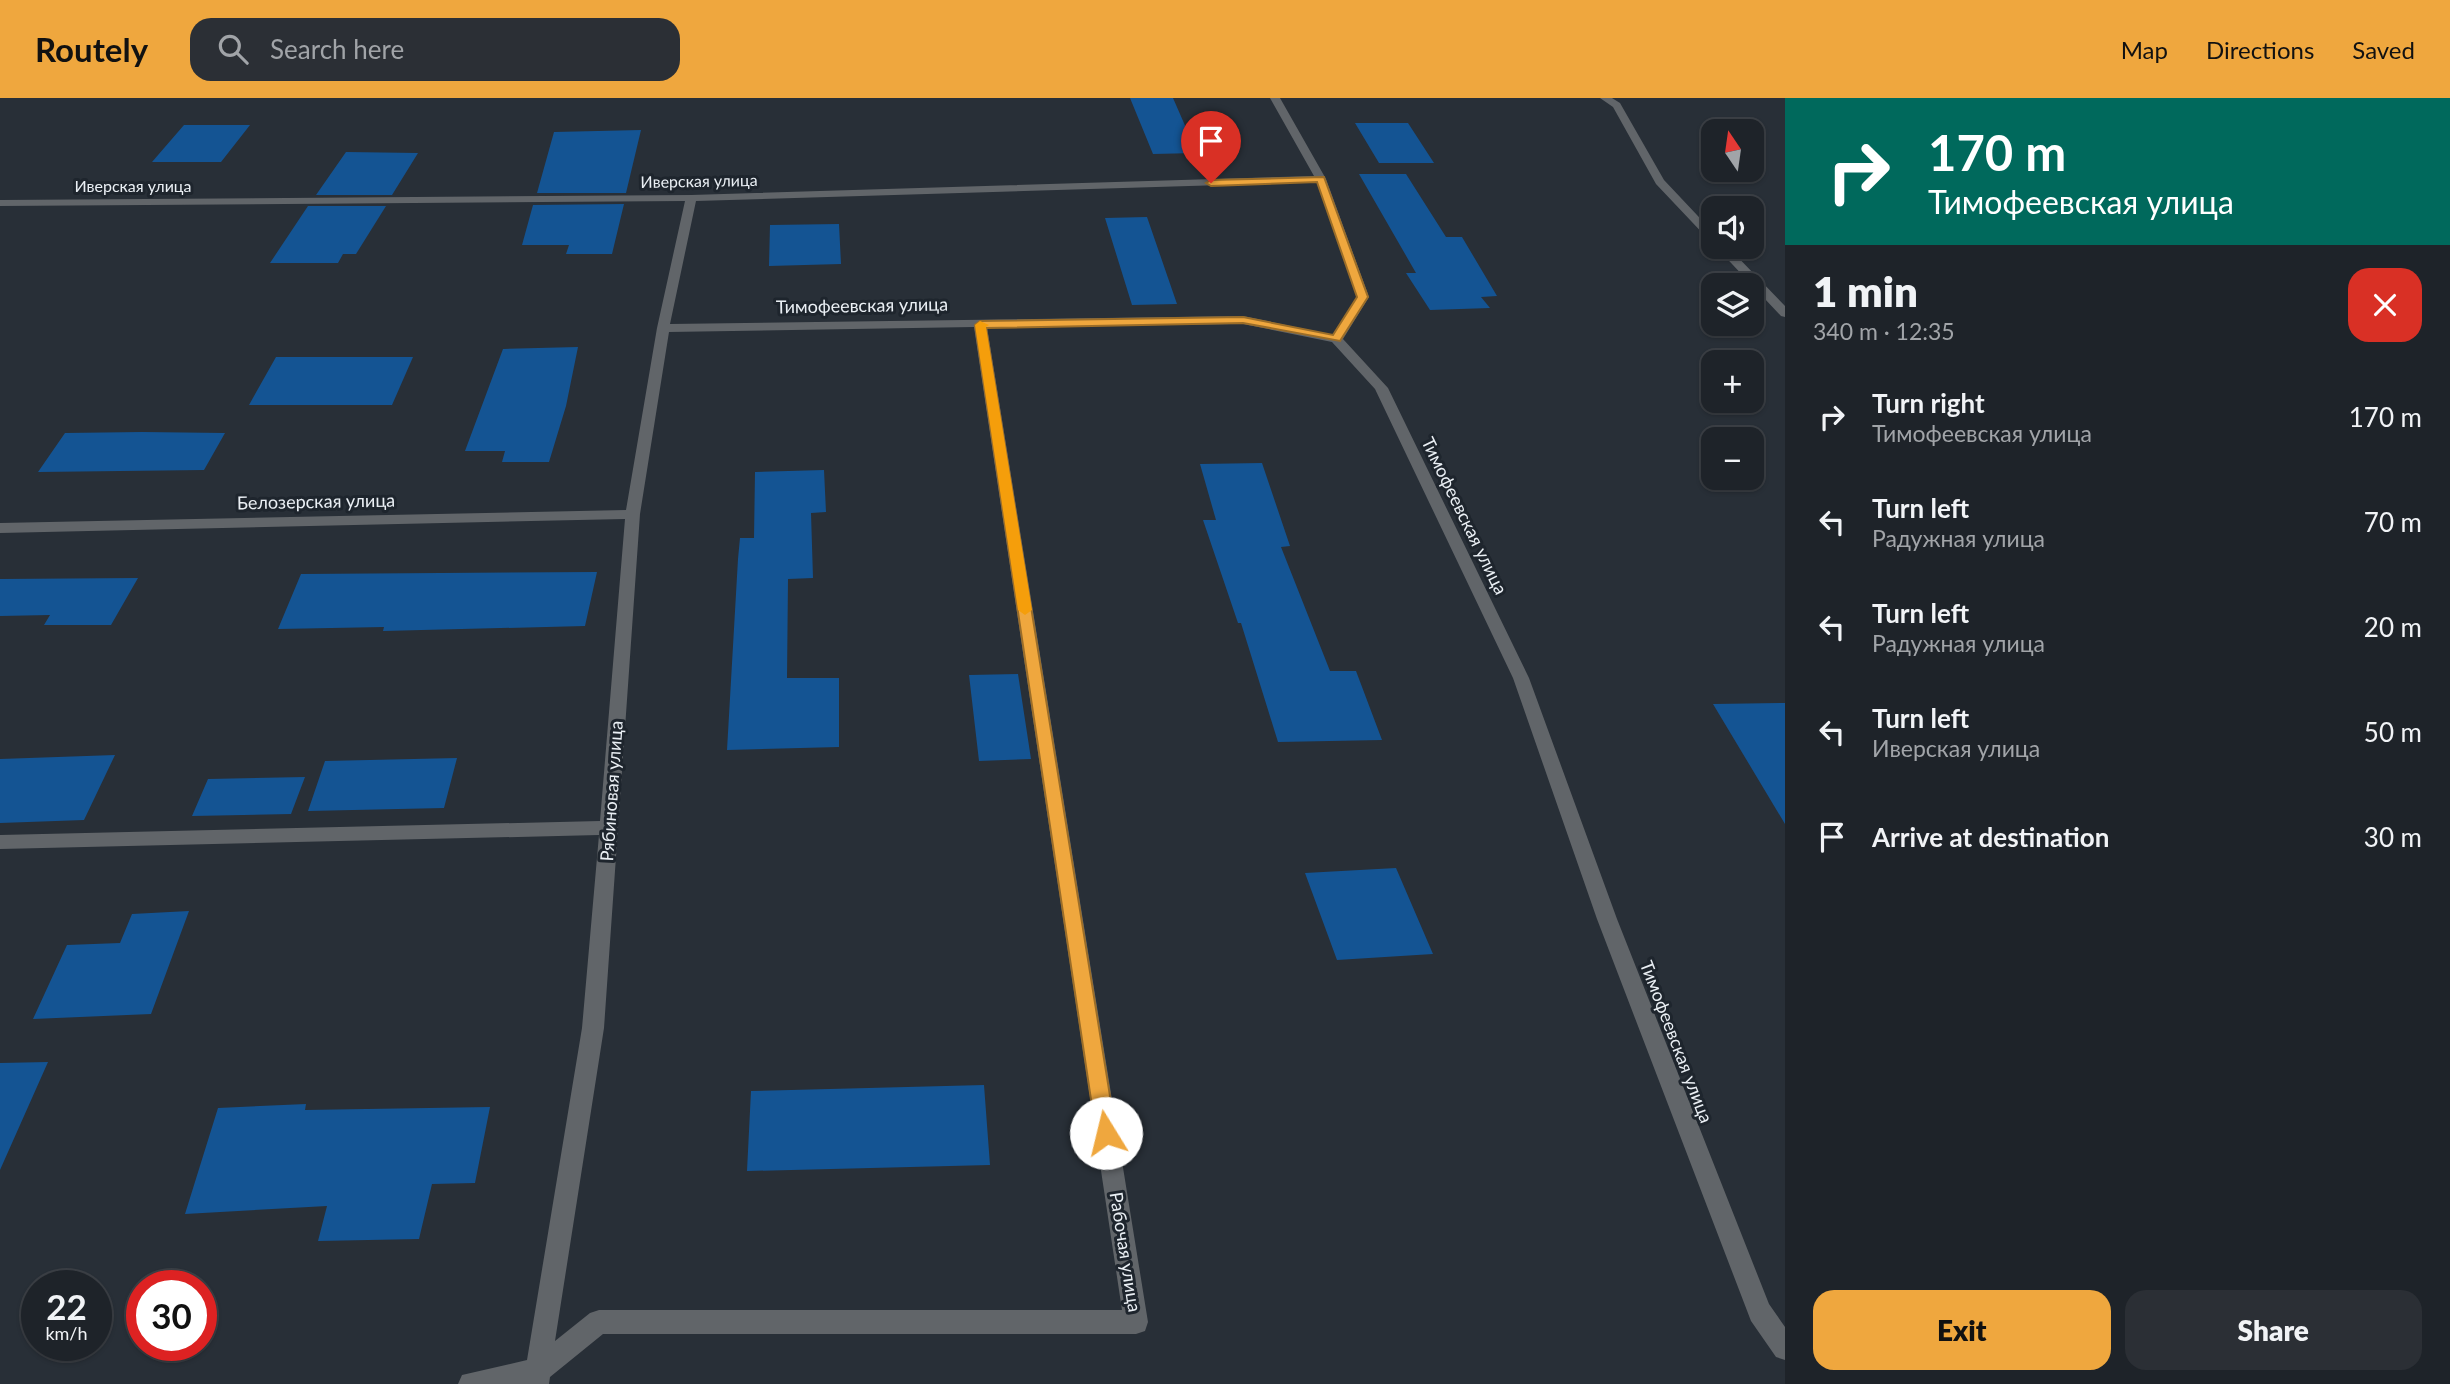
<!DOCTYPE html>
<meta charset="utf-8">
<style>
body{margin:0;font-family:Lato,sans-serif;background:#2b2f35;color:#f1f3f6;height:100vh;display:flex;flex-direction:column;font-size:26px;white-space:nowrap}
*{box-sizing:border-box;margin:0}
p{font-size:23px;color:#a1a4a8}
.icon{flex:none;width:38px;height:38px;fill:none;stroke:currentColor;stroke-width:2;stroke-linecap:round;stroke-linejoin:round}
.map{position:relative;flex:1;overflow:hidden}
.sheet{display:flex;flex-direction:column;background:#1e2329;width:665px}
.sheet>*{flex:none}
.top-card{background:#00695c;color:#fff;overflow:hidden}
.needle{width:46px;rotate:347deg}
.controls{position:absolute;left:1701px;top:21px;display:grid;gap:14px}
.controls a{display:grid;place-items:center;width:63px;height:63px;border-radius:14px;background:#1e2329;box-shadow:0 2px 5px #0004,0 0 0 2px #3c4046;font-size:35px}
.speed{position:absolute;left:21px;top:1172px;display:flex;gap:14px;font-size:35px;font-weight:700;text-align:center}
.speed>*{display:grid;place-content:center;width:91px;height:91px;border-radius:50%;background:#1e2329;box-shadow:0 2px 5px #0004,0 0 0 2px #3c4046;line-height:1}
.speed small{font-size:18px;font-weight:400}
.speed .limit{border:10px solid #d22;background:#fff;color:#111}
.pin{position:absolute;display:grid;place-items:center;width:60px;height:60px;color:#fff;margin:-72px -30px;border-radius:50% 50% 50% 0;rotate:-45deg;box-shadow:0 0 7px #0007}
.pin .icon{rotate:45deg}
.me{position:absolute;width:77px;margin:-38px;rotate:351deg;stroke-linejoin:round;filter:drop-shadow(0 0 5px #0008)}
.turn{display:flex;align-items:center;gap:24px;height:147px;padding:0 28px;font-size:32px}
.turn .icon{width:91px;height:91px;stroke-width:2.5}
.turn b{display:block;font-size:49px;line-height:60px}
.round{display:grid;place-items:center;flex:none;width:74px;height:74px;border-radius:21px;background:#2b2f35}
.summary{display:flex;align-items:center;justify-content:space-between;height:119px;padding:0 28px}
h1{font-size:42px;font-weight:800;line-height:52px}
.action{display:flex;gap:14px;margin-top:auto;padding:14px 28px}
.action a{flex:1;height:80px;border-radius:21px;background:#efa73e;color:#111;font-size:28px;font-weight:800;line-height:80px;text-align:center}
.action a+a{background:#2b2f35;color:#f1f3f6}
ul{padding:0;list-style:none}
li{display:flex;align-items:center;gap:21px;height:105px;padding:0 28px}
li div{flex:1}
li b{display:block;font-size:26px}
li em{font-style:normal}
header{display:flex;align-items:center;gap:42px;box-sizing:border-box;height:98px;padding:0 35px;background:#efa73e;color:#111}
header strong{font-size:33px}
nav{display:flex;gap:38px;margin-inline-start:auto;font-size:24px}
.search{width:490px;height:63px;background:#2b2f35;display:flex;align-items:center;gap:18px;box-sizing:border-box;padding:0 24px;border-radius:21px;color:#a1a4a8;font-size:26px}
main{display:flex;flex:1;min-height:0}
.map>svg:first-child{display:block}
</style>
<header>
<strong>Routely</strong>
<div class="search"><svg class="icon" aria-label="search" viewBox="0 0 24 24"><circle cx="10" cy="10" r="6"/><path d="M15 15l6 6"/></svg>Search here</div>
<nav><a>Map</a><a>Directions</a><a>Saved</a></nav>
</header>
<main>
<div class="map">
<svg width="1785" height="1286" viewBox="0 0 1785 1286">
<rect width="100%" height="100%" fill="#282f37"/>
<path fill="#145493" d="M1130,0H1173L1197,55L1153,56Z
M1355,25H1408L1434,65H1379Z
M184,27H250L221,64H152Z
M641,32L626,95H537L554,34Z
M346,54L418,55L392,97H316Z
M1359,76H1406L1446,139H1462L1497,198L1481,199L1490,210L1430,212L1406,175H1416Z
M624,106L612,156H566L569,147H522L533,107Z
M308,108H386L356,156H343L338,165H270Z
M1147,119L1177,206L1132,207L1105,120Z
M839,126L841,166L769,168L770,127Z
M578,249L566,308L549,364H502L505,353H465L503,251Z
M276,259H413L392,307H249Z
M142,334L225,335L204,372L38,374L65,335Z
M1262,365L1290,448L1281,449L1330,573H1356L1382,642L1278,644L1241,525H1238L1203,422H1216L1200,366Z
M824,372L826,414L811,415L813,480L788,481L787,580H839V649L727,652L738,461L740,440H754L755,374Z
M597,474L585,528L383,533L384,529L278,531L301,476Z
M138,480L111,527H44L50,517L0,518V481Z
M1018,576L1031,661L979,663L969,577Z
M1785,605V726L1713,606Z
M115,657L84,722L0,725V661Z
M457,660L444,710L308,713L325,663Z
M305,679L291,716L192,718L208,681Z
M1396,770L1433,856L1337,862L1305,775Z
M189,813L151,916L33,921L67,847L120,845L132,816Z
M48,964L0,1072V965Z
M984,987L990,1067L747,1073L751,993Z
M306,1006L305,1012L490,1009L475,1085L432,1086L419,1141L318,1143L327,1108L185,1116L218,1010Z"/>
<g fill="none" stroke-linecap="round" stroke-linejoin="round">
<path fill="#616569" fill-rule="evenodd" d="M1270,0H1280L1326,81L1369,199L1343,241L1388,290L1529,580L1617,821L1769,1206L1785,1229V1262L1776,1259L1751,1223L1597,821L1513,580L1375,291L1332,244L1243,226L987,229L1148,1224L1145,1233L1136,1236H603L550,1279L549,1286H458L462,1277L527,1262L582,930L599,737L0,751V737L600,723L625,421L0,435V425L626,412L657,230L685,103L0,108V102L691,97L1314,78ZM1317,84L1357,199L1333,237L1243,218L670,226L696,103ZM974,229L1122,1212H599L590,1215L555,1243L604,930L640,416L669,234Z
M1600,0H1612L1620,5L1664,82L1713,134V143L1709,142L1656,86L1613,9Z
M1716,149H1728L1785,208V219L1781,218Z"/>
</g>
<path fill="#efa73e" stroke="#9b6d28" stroke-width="2" d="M1324,79L1368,199L1340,243L1243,225L986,230L1116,1035L1114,1042L1106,1045L1099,1042L1096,1035L975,227L980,223L1243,219L1333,237L1357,199L1317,84L1211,88L1206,85L1211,82Z"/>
<path fill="#f59e0b" d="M980,223L989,227L986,229L1032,512L1025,517L1018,512L975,227Z"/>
<g text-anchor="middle" stroke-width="6" stroke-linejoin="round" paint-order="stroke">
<g font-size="16" fill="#eaeff4" stroke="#1e252d">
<text transform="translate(699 83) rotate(-1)" y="6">Иверская улица</text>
<text x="133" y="94">Иверская улица</text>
</g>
<g font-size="18" fill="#eaeff4" stroke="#1e252d">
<text transform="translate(862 208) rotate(-1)" y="6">Тимофеевская улица</text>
<text transform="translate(316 404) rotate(-1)" y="6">Белозерская улица</text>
<text transform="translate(1464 418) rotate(64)" y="6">Тимофеевская улица</text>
<text transform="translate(612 693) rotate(-86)" y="6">Рябиновая улица</text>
<text transform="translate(1676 944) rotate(69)" y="6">Тимофеевская улица</text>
<text transform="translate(1125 1154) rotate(81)" y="6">Рабочая улица</text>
</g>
</g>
</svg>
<div class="controls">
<a><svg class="needle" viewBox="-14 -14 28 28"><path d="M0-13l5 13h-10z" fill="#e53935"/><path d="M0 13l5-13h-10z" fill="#a1a4a8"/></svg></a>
<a><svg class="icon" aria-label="sound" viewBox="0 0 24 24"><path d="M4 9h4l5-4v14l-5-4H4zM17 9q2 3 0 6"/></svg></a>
<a><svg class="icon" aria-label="layers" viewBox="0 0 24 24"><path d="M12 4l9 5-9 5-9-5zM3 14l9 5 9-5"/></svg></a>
<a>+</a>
<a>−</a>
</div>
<div class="speed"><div>22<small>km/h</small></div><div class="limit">30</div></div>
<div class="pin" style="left:1211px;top:85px;background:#d93025"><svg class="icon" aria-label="arrive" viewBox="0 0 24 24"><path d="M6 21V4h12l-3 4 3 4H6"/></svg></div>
<svg class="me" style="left:1106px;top:1035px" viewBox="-20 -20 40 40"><circle r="19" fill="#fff"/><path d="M0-13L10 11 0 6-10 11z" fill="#efa73e"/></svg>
</div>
<section class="sheet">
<div class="top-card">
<div class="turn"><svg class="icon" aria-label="right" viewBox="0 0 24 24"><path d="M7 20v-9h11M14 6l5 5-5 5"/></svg><div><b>170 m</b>Тимофеевская улица</div></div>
</div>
<div class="summary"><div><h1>1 min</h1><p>340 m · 12:35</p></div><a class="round" style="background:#d93025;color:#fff"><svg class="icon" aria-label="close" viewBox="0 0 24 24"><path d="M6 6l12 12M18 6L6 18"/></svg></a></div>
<ul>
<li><svg class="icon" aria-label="right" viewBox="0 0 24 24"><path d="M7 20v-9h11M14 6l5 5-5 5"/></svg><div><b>Turn right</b><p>Тимофеевская улица</p></div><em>170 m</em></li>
<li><svg class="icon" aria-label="left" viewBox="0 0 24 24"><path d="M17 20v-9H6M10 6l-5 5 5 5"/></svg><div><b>Turn left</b><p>Радужная улица</p></div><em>70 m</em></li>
<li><svg class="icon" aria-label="left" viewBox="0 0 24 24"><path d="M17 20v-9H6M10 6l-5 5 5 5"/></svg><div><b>Turn left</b><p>Радужная улица</p></div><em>20 m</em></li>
<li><svg class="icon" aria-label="left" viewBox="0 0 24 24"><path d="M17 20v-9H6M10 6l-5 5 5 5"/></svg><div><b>Turn left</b><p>Иверская улица</p></div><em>50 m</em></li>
<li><svg class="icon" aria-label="arrive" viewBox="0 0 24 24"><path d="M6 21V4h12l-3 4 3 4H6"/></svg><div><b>Arrive at destination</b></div><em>30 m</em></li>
</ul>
<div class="action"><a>Exit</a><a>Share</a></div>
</section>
</main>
